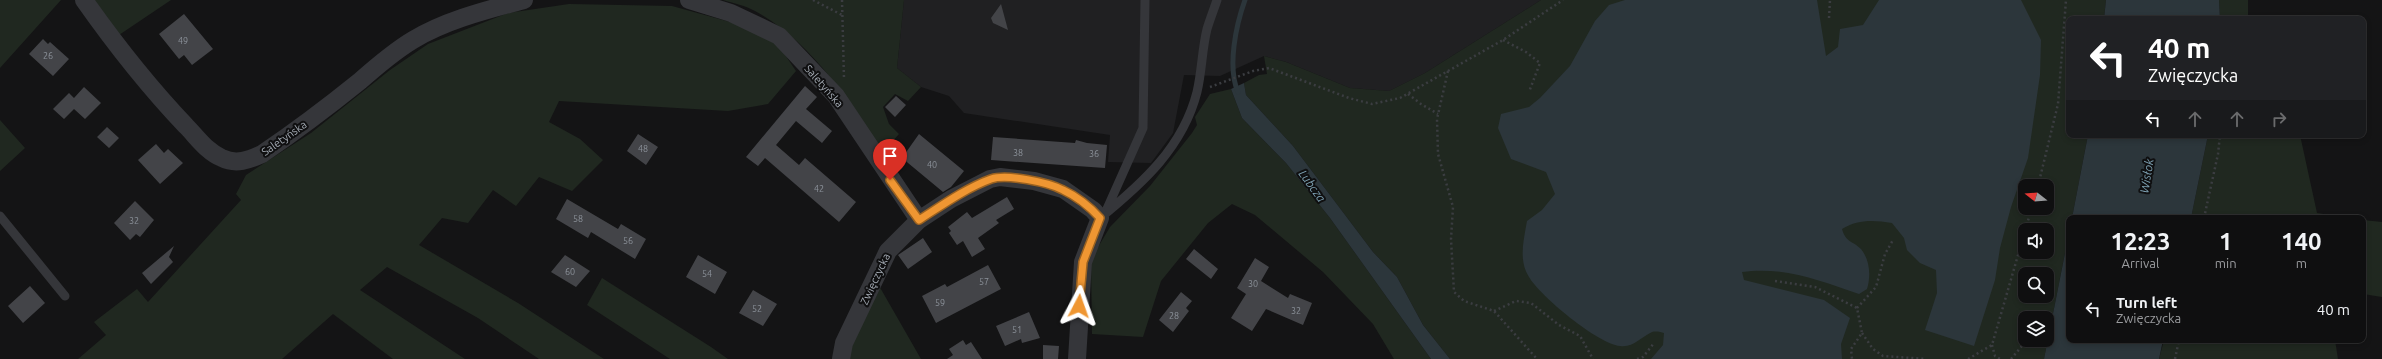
<!DOCTYPE html>
<meta charset="utf-8">
<style>
body{margin:0;font-family:Ubuntu,sans-serif;background:#1d1d1e;color:#f1f3f6;height:100vh;display:flex;flex-direction:column;font-size:15px;white-space:nowrap}
*{box-sizing:border-box;margin:0}
p{font-size:13px;color:#9b9c9f}
.icon{flex:none;width:22px;height:22px;fill:none;stroke:currentColor;stroke-width:2;stroke-linecap:round;stroke-linejoin:round}
.map{position:relative;flex:1;overflow:hidden}
.side{position:absolute;left:2066px;top:215px;width:300px;height:128px;display:flex;flex-direction:column;background:#0f0f10;border-radius:8px;box-shadow:0 2px 6px #0003,0 0 0 1px #2f2f30}
.side>*{flex:none}
.hud{position:absolute;left:2066px;top:16px;width:300px;height:122px;border-radius:8px;box-shadow:0 2px 6px #0003,0 0 0 1px #2f2f30;background:#202124;color:#fff;overflow:hidden}
.needle{width:26px;rotate:287deg}
.fabs{position:absolute;left:2018px;top:179px;display:grid;gap:8px}
.fabs a{display:grid;place-items:center;width:36px;height:36px;border-radius:8px;background:#0f0f10;box-shadow:0 2px 6px #0003,0 0 0 1px #2f2f30;font-size:20px}
.pin{position:absolute;display:grid;place-items:center;width:34px;height:34px;color:#fff;margin:-41px -17px;border-radius:50% 50% 50% 0;rotate:-45deg;box-shadow:0 0 4px #0007}
.pin .icon{rotate:45deg}
.me{position:absolute;width:44px;margin:-22px;rotate:4deg;stroke-linejoin:round;filter:drop-shadow(0 0 3px #0008)}
.turn{display:flex;align-items:center;gap:14px;height:84px;padding:0 16px;font-size:18px}
.turn .icon{width:52px;height:52px;stroke-width:2.5}
.turn b{display:block;font-size:28px;line-height:34px}
.lanes{display:flex;align-items:center;height:38px;padding:0 16px;background:#0003;justify-content:center;gap:20px;direction:ltr}
.lanes .off{opacity:.35}
.eta{display:flex;justify-content:space-evenly;align-items:center;height:68px;text-align:center}
.eta b{font-size:24px;font-weight:700;line-height:28px}
ul{padding:0;list-style:none}
li{display:flex;align-items:center;gap:12px;height:52px;padding:0 16px}
li div{flex:1}
li b{display:block;font-size:15px}
li em{font-style:normal}
.map>svg:first-child{display:block}
</style>
<div class="map">
<svg width="2382" height="359" viewBox="0 0 2382 359">
<rect width="100%" height="100%" fill="#141415"/>
<path fill="#202022" d="M904,0H1541L1425,73L1389,91L1350,88L1286,62L1264,56L1220,76L1184,75L1173,133L1151,163L1108,162L1110,135L964,113L949,96L921,87L897,68Z"/>
<path fill="#202820" fill-rule="evenodd" d="M0,0H61L0,68Z
M93,0H171L119,35Z
M723,0H904L897,68L921,87L908,101L895,94L883,107L889,124L899,134L883,152C848,100 812,42 755,11C746,6 733,3 723,0Z
M1541,0H2106L2104,19H2069V135H2088L2072,218H2069V233L2044,359H1450L1423,325L1397,277L1373,252L1293,146L1246,95L1244,83L1259,75L1267,74L1264,56L1286,62L1350,88L1389,91L1425,73ZM2025,186H2047V208H2025ZM2025,230H2047V252H2025ZM2025,274H2047V296H2025ZM2025,318H2047V340H2025Z
M2219,0H2248V19H2220Z
M569,4L672,6L741,25L777,43L796,71L768,104L728,111L559,101L549,122L580,139L603,160L572,191L539,177L516,206L493,190L468,223L442,218L419,245L518,303L604,359H539L478,318L387,267L360,290L465,359H393L333,314L282,359H78L106,335L94,322L137,289L148,302L241,200L236,194L246,175L311,133L390,70L428,44L508,13Z
M1231,89L1242,118L1286,163L1330,218L1431,359H1394L1373,324L1323,272L1255,215L1232,204L1208,223L1161,281L1143,337L1092,334L1091,259L1110,227L1150,186L1192,133L1197,125L1195,117L1210,94Z
M0,120L25,148L0,171Z
M2208,135H2300L2317,213L2350,218H2191Z
M2363,220L2382,222V297L2363,294Z
M602,278L711,347L728,359H670L587,305Z
M878,284L921,359H848L850,347Z
M2164,340H2335L2338,359H2159Z"/>
<path fill="#2c363b" d="M1625,0H1817L1826,56L1838,47L1840,29L1863,25L1879,0H2021L2041,40L2040,75L2028,158L2011,207L2000,248L1995,280L1974,346L1925,330L1937,293L1936,270L1920,263L1907,250L1904,238L1892,223C1874,220 1858,219 1842,229C1846,243 1852,240 1861,249C1870,260 1871,276 1867,289L1859,294C1820,281 1784,266 1742,272L1744,280L1824,300L1850,318L1841,344L1842,359H1651L1663,345L1664,333C1661,332 1656,331 1652,332C1641,337 1633,348 1620,346C1598,344 1540,296 1529,277C1518,260 1524,239 1527,221L1542,210L1555,194L1546,172L1511,159L1498,128L1501,114L1529,107L1540,98L1570,66L1595,21L1609,5Z
M2106,0H2219L2220,19H2104Z
M1244,83L1246,95L1293,146L1373,252L1397,277L1423,325L1450,359H1431L1330,218L1286,163L1242,118L1231,89Z
M2088,135H2208L2191,218H2072Z
M2069,233V340H2163L2159,359H2044Z"/>
<g fill="none" stroke-linecap="round" stroke-linejoin="round">
<path stroke="#2c363b" stroke-width="5" d="M1238,92C1227,67 1236,25 1245,0"/>
</g>
<path fill="#434448" d="M1001,4L1008,30L993,23L991,18Z
M184,14L213,49L192,65L184,55L179,59L159,34Z
M43,39L48,44L50,42L69,59L53,76L29,54Z
M805,86L817,97L806,109L832,131L822,143L796,121L776,145L799,165L805,158L856,202L839,222L765,158L758,166L746,157Z
M84,87L101,103L85,119L74,109L64,119L53,109L69,93L74,98Z
M896,96L906,105L895,117L885,107Z
M107,127L119,138L109,148L97,137Z
M638,134L658,147L646,165L627,151Z
M919,134L964,171L951,187L943,192L902,158Z
M993,137L1075,143L1076,140L1087,143L1107,145L1105,168L991,160Z
M156,144L164,153L168,149L183,163L160,184L138,160Z
M1007,197L1014,209L996,220L999,223L978,238L985,249L972,257L963,241L957,245L949,233L951,231L948,227L967,212L972,218Z
M567,199L618,229L621,224L646,239L635,259L591,232L588,238L556,219Z
M135,201L154,220L140,237L136,234L130,240L114,223Z
M923,238L932,252L908,269L898,255Z
M174,246L169,257L173,262L151,284L142,273Z
M1194,249L1218,269L1211,279L1186,259Z
M565,255L590,271L576,287L551,272Z
M698,255L727,272L715,294L686,277Z
M1255,258L1269,267L1261,281L1288,298L1290,294L1312,303L1303,325L1266,309L1252,331L1231,318L1246,294L1237,288Z
M988,265L1001,289L936,323L922,296L945,284L947,287Z
M30,286L45,303L23,323L8,306Z
M753,290L777,304L763,326L739,313Z
M1181,292L1192,301L1186,308L1189,311L1173,332L1159,320Z
M1029,312L1040,338L1022,343L1021,339L1005,346L996,326Z
M963,340L966,345L971,342L982,359H947L953,355L949,349Z
M1043,345L1059,346L1058,359H1043Z"/>
<g fill="none" stroke-linecap="round" stroke-linejoin="round">
<path stroke="#3b3d41" stroke-width="2.5" stroke-dasharray="2 3" stroke-linecap="butt" d="M813,0L842,15
M842,0L844,79
M1829,18L1830,0
M1503,40L1526,52L1540,63L1529,92
M1448,71L1437,119L1438,154L1453,207L1451,239L1454,292L1464,301L1494,311L1537,359
M1210,87L1253,71L1269,68L1349,98L1372,104L1400,98L1503,40L1563,0
M1408,94L1421,104L1438,114
M2038,186L2058,104L2066,0
M2204,218L2218,154L2220,135
M2025,230L2032,208
M1775,281L1815,287L1857,308L1862,333L1851,349L1852,359
M1857,308L1876,287L1885,254L1893,240
M1494,311L1516,301L1531,303L1559,325L1580,336L1593,359
M1862,333L1873,349L1883,356L1926,359
M1992,345L1995,356L2000,359
M1637,359L1643,357L1654,343
M1968,359L1992,345L2025,231
M2011,359L2027,340
M2175,359L2179,340"/>
<path stroke="#35363a" stroke-width="9" d="M1106,211L1143,128L1145,0
M0,216L65,296
M1100,218C1143,183 1183,147 1197,92C1202,71 1202,49 1207,29C1210,19 1214,9 1217,0"/>
<path stroke="#35363a" stroke-width="18" d="M84,0C115,44 148,86 186,126C197,137 207,152 222,158C236,165 249,160 262,154C296,131 329,106 360,81C377,66 393,52 413,40C446,20 487,10 524,0
M689,0L731,13L779,36L836,96L919,220
M841,359L844,343L888,251L919,220L951,199L990,179L1000,177L1034,181L1063,189L1093,210L1100,218L1083,262L1077,359"/>
</g>
<g fill="none" stroke-linecap="round" stroke-linejoin="round">
<g stroke="#9b6220" stroke-width="10">
<path id="route" d="M890,180L919,220C941,206 966,188 991,179C1007,174 1048,182 1063,190C1076,196 1090,207 1100,218L1083,262L1079,306"/>
</g>
<use href="#route" stroke="#ef9632" stroke-width="7"/>
</g>
<g text-anchor="middle" stroke-width="4" stroke-linejoin="round" paint-order="stroke">
<g font-size="9" fill="#8c929a">
<text x="183" y="44">49</text>
<text x="48" y="59">26</text>
<text x="643" y="152">48</text>
<text x="1018" y="156">38</text>
<text x="1094" y="157">36</text>
<text x="932" y="168">40</text>
<text x="819" y="192">42</text>
<text x="578" y="222">58</text>
<text x="134" y="224">32</text>
<text x="628" y="244">56</text>
<text x="570" y="275">60</text>
<text x="707" y="277">54</text>
<text x="984" y="285">57</text>
<text x="1253" y="287">30</text>
<text x="940" y="306">59</text>
<text x="757" y="312">52</text>
<text x="1296" y="314">32</text>
<text x="1174" y="319">28</text>
<text x="1017" y="333">51</text>
</g>
<g font-size="11" fill="#a5acb5" stroke="#0f0f10">
<text transform="translate(824 86) rotate(49)" y="4">Saletyńska</text>
<text transform="translate(284 138) rotate(-35)" y="4">Saletyńska</text>
<text transform="translate(875 279) rotate(-65)" y="4">Zwięczycka</text>
</g>
<g font-size="12" font-style="italic" fill="#7c9fb0" stroke="#0f0f10">
<text transform="translate(2147 176) rotate(-81)" y="4">Wisłok</text>
<text transform="translate(1312 186) rotate(54)" y="4">Lubcza</text>
</g>
</g>
</svg>
<div class="fabs">
<a><svg class="needle" viewBox="-14 -14 28 28"><path d="M0-13l5 13h-10z" fill="#e53935"/><path d="M0 13l5-13h-10z" fill="#9b9c9f"/></svg></a>
<a><svg class="icon" aria-label="sound" viewBox="0 0 24 24"><path d="M4 9h4l5-4v14l-5-4H4zM17 9q2 3 0 6"/></svg></a>
<a><svg class="icon" aria-label="search" viewBox="0 0 24 24"><circle cx="10" cy="10" r="6"/><path d="M15 15l6 6"/></svg></a>
<a><svg class="icon" aria-label="layers" viewBox="0 0 24 24"><path d="M12 4l9 5-9 5-9-5zM3 14l9 5 9-5"/></svg></a>
</div>
<div class="pin" style="left:890px;top:180px;background:#d93025"><svg class="icon" aria-label="arrive" viewBox="0 0 24 24"><path d="M6 21V4h12l-3 4 3 4H6"/></svg></div>
<svg class="me" style="left:1079px;top:306px" viewBox="-20 -20 40 40"><path d="M0-17L14 15 0 8-14 15z" fill="#ef9632" stroke="#fff" stroke-width="4"/></svg>
<div class="hud">
<div class="turn"><svg class="icon" aria-label="left" viewBox="0 0 24 24"><path d="M17 20v-9H6M10 6l-5 5 5 5"/></svg><div><b>40 m</b>Zwięczycka</div></div>
<div class="lanes"><svg class="icon" aria-label="left" viewBox="0 0 24 24"><path d="M17 20v-9H6M10 6l-5 5 5 5"/></svg><svg class="icon off" aria-label="ahead" viewBox="0 0 24 24"><path d="M12 20V5M6 11l6-6 6 6"/></svg><svg class="icon off" aria-label="ahead" viewBox="0 0 24 24"><path d="M12 20V5M6 11l6-6 6 6"/></svg><svg class="icon off" aria-label="right" viewBox="0 0 24 24"><path d="M7 20v-9h11M14 6l5 5-5 5"/></svg></div>
</div>
<section class="side">
<div class="eta">
<div><b>12:23</b><p>Arrival</p></div>
<div><b>1</b><p>min</p></div>
<div><b>140</b><p>m</p></div>
</div>
<ul>
<li><svg class="icon" aria-label="left" viewBox="0 0 24 24"><path d="M17 20v-9H6M10 6l-5 5 5 5"/></svg><div><b>Turn left</b><p>Zwięczycka</p></div><em>40 m</em></li>
</ul>
</section>
</div>
